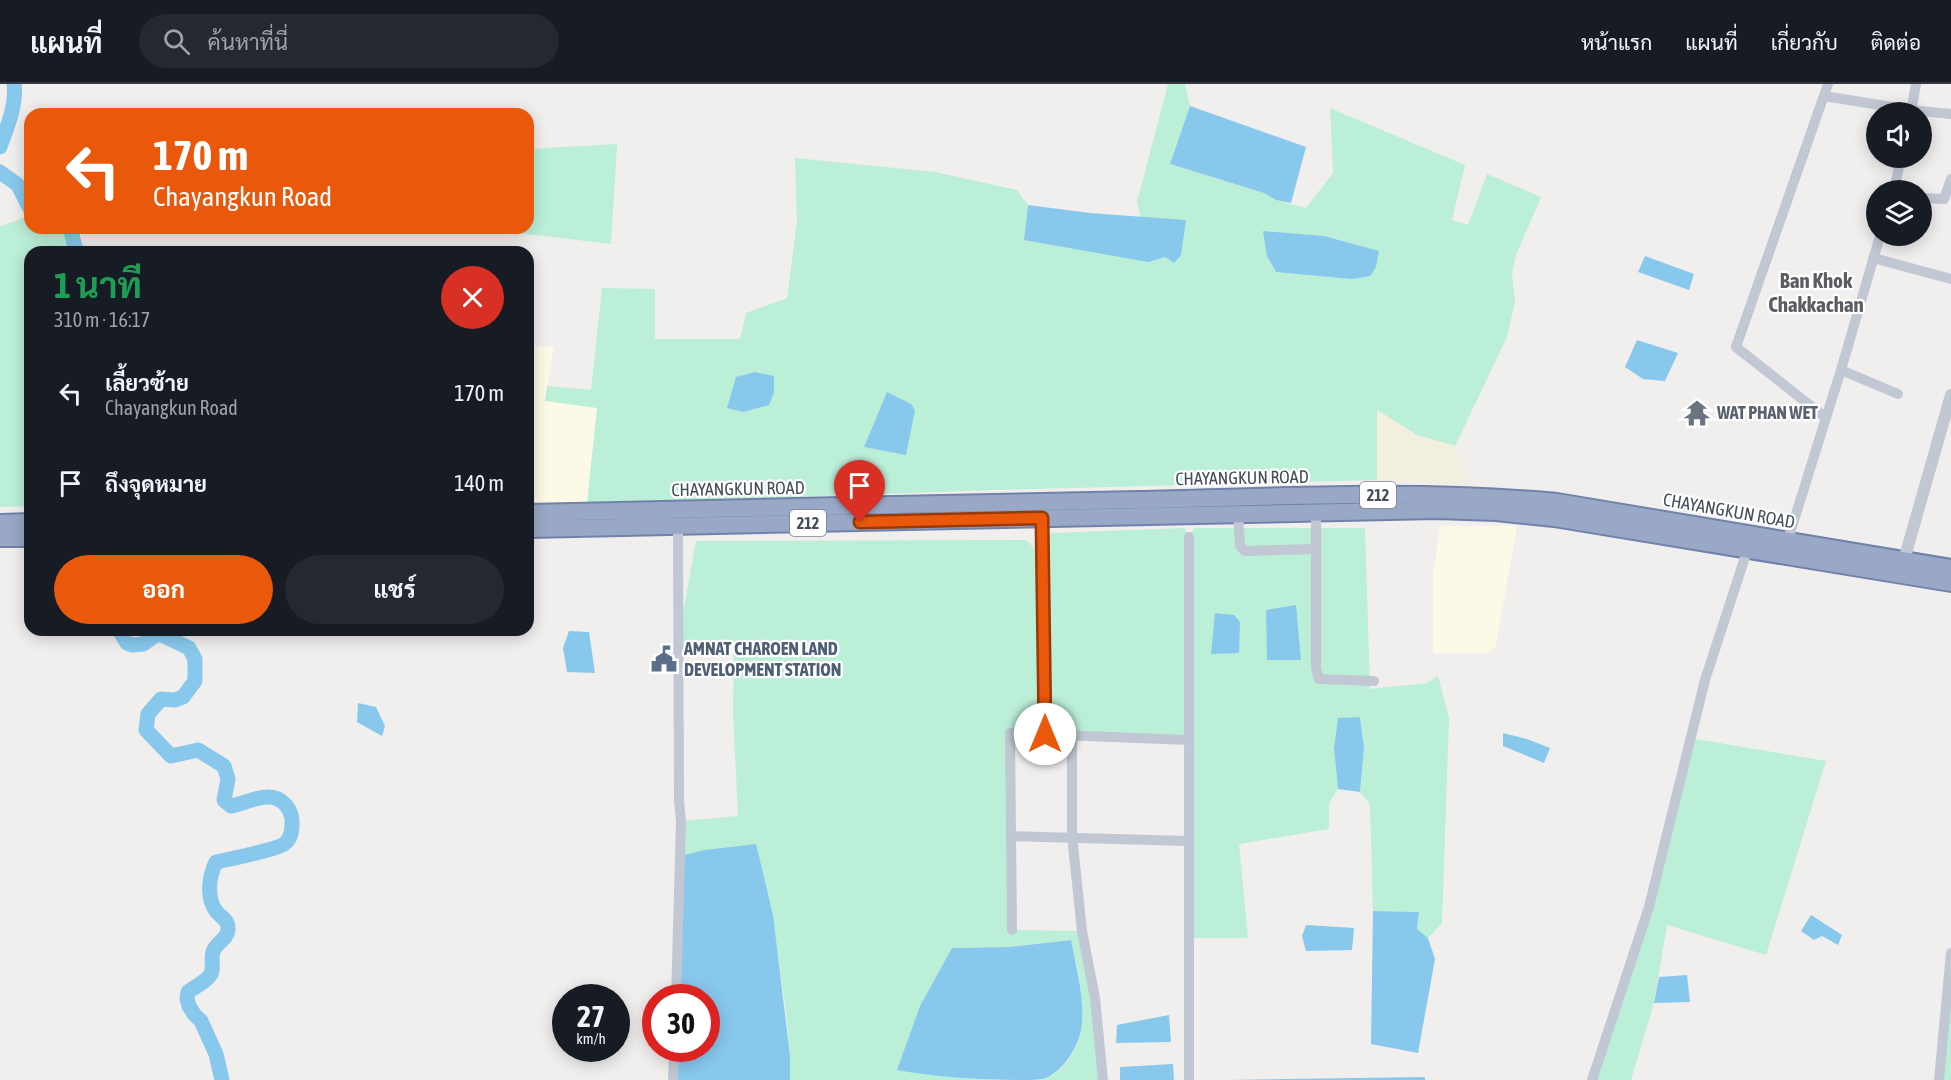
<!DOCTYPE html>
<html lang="th">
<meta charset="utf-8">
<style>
body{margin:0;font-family:"Asap Condensed",Sarabun,sans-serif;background:#242831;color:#f1f3f6;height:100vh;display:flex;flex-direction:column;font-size:22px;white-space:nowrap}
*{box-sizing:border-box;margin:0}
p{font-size:20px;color:#9ea1a6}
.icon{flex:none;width:33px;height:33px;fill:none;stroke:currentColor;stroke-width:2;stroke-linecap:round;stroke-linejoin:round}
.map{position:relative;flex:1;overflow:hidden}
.sheet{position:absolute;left:24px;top:162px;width:510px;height:390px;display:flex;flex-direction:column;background:#171b24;border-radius:18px;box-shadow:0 3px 15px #0003}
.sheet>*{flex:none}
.top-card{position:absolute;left:24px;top:24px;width:510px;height:126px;border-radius:18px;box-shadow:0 3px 15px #0003;background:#ea580c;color:#fff;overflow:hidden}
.fabs{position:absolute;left:1866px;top:18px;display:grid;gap:12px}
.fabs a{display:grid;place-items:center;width:66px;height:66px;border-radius:50%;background:#171b24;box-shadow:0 3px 15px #0003;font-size:30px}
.speed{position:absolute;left:552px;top:900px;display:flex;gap:12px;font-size:30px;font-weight:700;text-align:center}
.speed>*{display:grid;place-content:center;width:78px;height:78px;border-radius:50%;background:#171b24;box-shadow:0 3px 15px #0003;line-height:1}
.speed small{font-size:15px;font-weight:400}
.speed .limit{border:9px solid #d22;background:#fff;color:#111}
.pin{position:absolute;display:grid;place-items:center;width:51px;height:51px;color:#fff;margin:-62px -26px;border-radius:50% 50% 50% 0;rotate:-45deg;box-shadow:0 0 6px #0007}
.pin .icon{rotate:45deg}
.me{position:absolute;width:66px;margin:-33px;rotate:0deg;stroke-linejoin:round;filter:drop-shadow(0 0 4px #0008)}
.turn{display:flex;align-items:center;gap:21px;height:126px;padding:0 30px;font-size:27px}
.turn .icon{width:78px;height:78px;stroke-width:2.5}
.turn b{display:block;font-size:42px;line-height:51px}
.round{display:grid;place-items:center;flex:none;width:63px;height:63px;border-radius:32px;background:#242831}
.headline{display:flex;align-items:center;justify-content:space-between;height:102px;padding:0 30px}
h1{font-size:36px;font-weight:700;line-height:45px;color:#1e9e55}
.cta{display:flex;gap:12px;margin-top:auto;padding:12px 30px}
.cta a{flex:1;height:69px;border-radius:36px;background:#ea580c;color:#fff;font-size:24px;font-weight:700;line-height:69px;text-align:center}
.cta a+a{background:#242831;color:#f1f3f6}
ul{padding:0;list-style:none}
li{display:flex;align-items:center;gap:18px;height:90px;padding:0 30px}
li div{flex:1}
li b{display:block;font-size:22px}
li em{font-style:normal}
header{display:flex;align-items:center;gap:36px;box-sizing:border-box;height:84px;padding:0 30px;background:#171b24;border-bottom:2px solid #363941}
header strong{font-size:28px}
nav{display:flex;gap:33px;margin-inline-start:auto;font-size:21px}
.search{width:420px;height:54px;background:#242831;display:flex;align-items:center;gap:15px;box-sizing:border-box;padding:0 21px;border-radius:33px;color:#9ea1a6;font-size:22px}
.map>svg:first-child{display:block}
</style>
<header>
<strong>แผนที่</strong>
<div class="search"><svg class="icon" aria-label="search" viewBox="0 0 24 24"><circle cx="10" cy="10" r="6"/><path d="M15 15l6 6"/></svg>ค้นหาที่นี่</div>
<nav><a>หน้าแรก</a><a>แผนที่</a><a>เกี่ยวกับ</a><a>ติดต่อ</a></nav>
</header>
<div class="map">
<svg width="1951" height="996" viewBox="0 0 1951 996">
<rect width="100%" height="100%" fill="#f1eeee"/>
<path fill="#fcf9e7" d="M528,261L554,263L545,316L597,323L587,420L528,418Z
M1440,442H1517L1496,561L1491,568L1487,569H1433V491Z"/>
<path fill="#bbefd8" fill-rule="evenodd" d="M1168,0H1185L1190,22L1170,80L1264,109L1276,116L1306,124L1333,89L1330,24L1465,81L1452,136L1468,141L1487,90L1541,113L1516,171L1512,189L1515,218L1507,253L1455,362L1417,351L1377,326V396L997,406L587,420L597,324L545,317L547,302L591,306L602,204L655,205V255H740L746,229L787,214L797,138L795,74L935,88L1017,106L1028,121L1024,156L1156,174L1166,173L1185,136L1141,134L1137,118ZM1264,147L1324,152L1379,168Z
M617,60L611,160L477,144H528V65Z
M30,131V144H70L76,166L79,168H30V422L0,423V143Z
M1184,444L1189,452L1194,444H1365L1370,605L1427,599L1438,592L1449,634L1442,839L1428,854L1417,845L1419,828L1373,827L1370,720L1360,708L1364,664L1360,633L1338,635L1334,664L1338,705L1329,719V745L1239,760L1248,854H1188V656L1011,649L1013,846L1082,847L1103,996H1041C1047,993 1053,991 1058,987C1094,958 1082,895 1070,856L1010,863L952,864L973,994L997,996H790C790,917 771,838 756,760L704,766L681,772V737L738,732L733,630L734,564L726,559L677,564L696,457L1026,456L1043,473L1051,449Z
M1690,654L1826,677L1766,871L1667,841L1654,919L1631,996H1592L1629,880Z
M1951,903V996H1939Z"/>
<path fill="#f2efde" d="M1377,326L1417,351L1455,362L1469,400L1377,396Z"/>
<path fill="#88c8ed" d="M1190,22L1306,63L1291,119L1276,116L1264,109L1170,80Z
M1028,121L1090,129L1186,136L1181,171L1174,179L1165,173L1148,178L1024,156Z
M1263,147L1324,152L1379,167L1376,183L1370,192L1352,195L1276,188L1267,172Z
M1645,172L1694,190L1689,206L1638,188Z
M1637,256L1678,269L1665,297L1643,295L1625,283Z
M755,288L774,292V309L769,321L743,328L727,324L736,293Z
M887,308L911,320L915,326L906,371L864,363Z
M1296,521L1301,576H1267L1266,526Z
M1215,529L1234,531L1240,538L1239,569L1211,570Z
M569,547L589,548L595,589L567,588L563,564Z
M358,619L376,623L385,642L382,652L357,638Z
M1360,633L1364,664L1360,708L1338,705L1334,664L1338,634Z
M1503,649L1527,655L1550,664L1544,679L1503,662Z
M756,760L773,831L790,972V996H673L674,965L706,964V914L676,913L681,772L704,766Z
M1373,827L1419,828L1417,845L1428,854L1435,875L1418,969L1371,960Z
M1811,831L1842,851L1838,861L1822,852L1814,856L1801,847Z
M1306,841L1354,844L1352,866L1306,867L1302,852Z
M1071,856C1076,883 1084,910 1082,938C1081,960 1064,988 1043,995C1036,996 1027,996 1020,996C979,996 937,993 897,986L920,922L952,864L1010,863Z
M1687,891L1690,918L1654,919L1659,893Z
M1169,931L1171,958L1116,959L1117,941Z
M1173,980L1174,996H1120V983Z
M1425,993V996H1228Z"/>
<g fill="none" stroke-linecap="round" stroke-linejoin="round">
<path stroke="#88c8ed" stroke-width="15" d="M0,63C7,43 17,21 14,0
M0,88L18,101L30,125
M70,144L76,166L79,168
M119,546L127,559L132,561L143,560L156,551H162L189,564L195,575V597L183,613L175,616L161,615L148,630L146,646L171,672L198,666L224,682L228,695L224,716L231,722C243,720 256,713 267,713C282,712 293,726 292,740C292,748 291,755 284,760C276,766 229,775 216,778C209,792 206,813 216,827C221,834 229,835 228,846C227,856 215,859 213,868C211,874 213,881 212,887C210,896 196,902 188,908L187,915L189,922L194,930L201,937L216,970L222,996"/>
<g stroke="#7082aa" stroke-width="20">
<path id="trunk" d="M528,429C731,424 935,420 1138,416C1278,413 1418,405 1557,418L1951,484
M0,439L30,438
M528,445L1437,426L1496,428L1554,434L1951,499
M0,454H30"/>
</g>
<path stroke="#c1c8d4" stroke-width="10" d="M1824,12L1911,26L1951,30
M1911,28L1916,0
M1894,106L1901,74
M1922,114L1944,115L1951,95
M1873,174L1951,195
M1841,286L1898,310
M1826,334L1736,263L1828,0
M1316,428V584L1319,595L1374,597
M1238,429L1240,462L1245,467L1315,465
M1042,434L1045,650
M1789,457L1790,449L1841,286L1880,152
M1072,651V752L1082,847L1095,914L1103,996
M1011,752L1188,757
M1012,846L1010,649L1188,656
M676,914L681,737L679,717L678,441
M673,996L674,964
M1189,996V453
M1592,996L1649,823L1705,596L1747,467
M1939,996L1951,869"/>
<path stroke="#c1c8d4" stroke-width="12" d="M1904,476L1951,311"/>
<use href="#trunk" stroke="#99a8c6" stroke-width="16"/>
</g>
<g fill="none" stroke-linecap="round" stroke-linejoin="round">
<g stroke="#983908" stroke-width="15">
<path id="route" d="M860,438L1042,434L1045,650"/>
</g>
<use href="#route" stroke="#ea580c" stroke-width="10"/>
</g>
<defs>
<g id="temple-bare" transform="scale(2.07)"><path d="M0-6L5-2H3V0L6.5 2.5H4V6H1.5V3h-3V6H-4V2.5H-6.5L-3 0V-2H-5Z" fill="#6b7280" stroke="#fff" stroke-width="2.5" paint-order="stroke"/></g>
<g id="civic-bare" transform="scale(2.07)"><path d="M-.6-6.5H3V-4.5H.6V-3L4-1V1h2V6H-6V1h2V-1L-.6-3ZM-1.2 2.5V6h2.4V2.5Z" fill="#5c6f8a" stroke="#fff" stroke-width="2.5" paint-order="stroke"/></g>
</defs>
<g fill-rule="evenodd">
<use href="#temple-bare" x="1697" y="329"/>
<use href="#civic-bare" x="664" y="575"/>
</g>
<g text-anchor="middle" stroke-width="4.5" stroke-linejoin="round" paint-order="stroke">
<g fill="#fff" stroke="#7e838d" stroke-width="1.5">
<rect x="1360" y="398" width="36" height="26" rx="4.5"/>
<rect x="790" y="426" width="36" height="26" rx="4.5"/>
</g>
<g font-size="16" font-weight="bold" fill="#464e5c">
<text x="1378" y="417">212</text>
<text x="808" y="445">212</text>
</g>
<g font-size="18" font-weight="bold" fill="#5b616d" stroke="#fff" text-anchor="start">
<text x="1717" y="335">WAT PHAN WET</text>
</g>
<g font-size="18" fill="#464e5c" stroke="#fff">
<text transform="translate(1242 394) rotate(-1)" y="6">CHAYANGKUN ROAD</text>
<text transform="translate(738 405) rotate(-1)" y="6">CHAYANGKUN ROAD</text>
<text transform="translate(1729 427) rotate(10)" y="6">CHAYANGKUN ROAD</text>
</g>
<g font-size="18" font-weight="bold" fill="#4e5e75" stroke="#fff" text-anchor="start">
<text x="684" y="571">AMNAT CHAROEN LAND<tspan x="684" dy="21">DEVELOPMENT STATION</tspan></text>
</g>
<g font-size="21" font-weight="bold" fill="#5b5d63" stroke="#fff">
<text x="1816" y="204">Ban Khok<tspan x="1816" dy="24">Chakkachan</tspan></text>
</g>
</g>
</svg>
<div class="fabs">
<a><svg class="icon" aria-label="sound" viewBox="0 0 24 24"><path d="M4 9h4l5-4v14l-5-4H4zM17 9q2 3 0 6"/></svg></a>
<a><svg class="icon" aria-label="layers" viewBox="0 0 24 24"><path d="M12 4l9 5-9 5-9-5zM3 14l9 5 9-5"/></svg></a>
</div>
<div class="speed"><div>27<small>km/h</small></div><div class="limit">30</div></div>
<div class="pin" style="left:860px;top:438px;background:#d93025"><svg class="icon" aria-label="arrive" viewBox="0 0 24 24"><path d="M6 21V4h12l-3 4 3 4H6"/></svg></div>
<svg class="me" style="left:1045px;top:650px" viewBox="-20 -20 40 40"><circle r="19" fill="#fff"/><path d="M0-13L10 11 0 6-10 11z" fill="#ea580c"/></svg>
<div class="top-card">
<div class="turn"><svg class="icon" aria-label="left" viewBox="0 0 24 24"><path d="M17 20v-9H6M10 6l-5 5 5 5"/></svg><div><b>170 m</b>Chayangkun Road</div></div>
</div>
<section class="sheet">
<div class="headline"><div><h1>1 นาที</h1><p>310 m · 16:17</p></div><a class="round" style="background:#d93025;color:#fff"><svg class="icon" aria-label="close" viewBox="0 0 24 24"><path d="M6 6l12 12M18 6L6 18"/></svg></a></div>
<ul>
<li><svg class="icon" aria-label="left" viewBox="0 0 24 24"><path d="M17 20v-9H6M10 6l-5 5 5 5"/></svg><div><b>เลี้ยวซ้าย</b><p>Chayangkun Road</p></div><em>170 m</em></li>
<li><svg class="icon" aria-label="arrive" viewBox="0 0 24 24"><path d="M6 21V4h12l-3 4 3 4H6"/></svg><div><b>ถึงจุดหมาย</b></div><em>140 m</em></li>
</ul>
<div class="cta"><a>ออก</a><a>แชร์</a></div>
</section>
</div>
